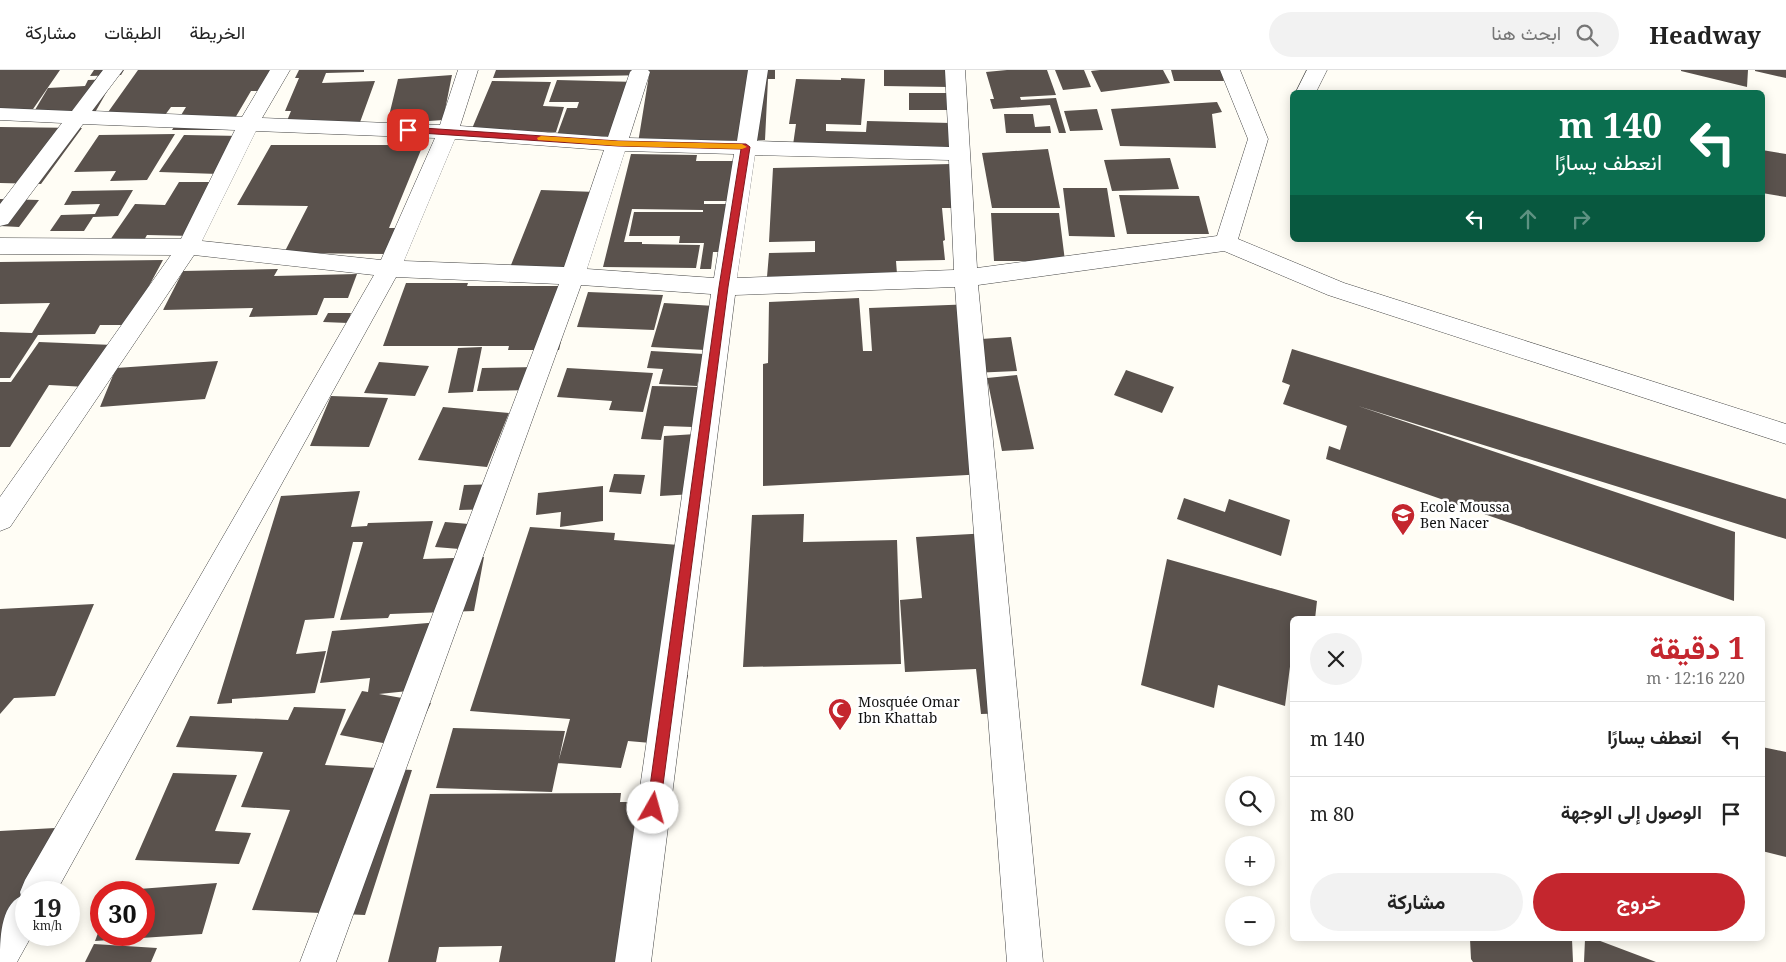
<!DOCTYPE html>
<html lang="ar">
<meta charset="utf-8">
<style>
body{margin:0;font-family:"Noto Serif",Vazirmatn,serif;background:#f2f2f2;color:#222;direction:rtl;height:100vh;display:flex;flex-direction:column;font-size:19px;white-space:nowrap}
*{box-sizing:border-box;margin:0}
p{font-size:16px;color:#767676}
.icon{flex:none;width:28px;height:28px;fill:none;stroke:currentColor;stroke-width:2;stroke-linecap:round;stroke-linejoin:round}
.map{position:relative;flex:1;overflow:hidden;direction:ltr}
.details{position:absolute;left:1290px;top:546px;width:475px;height:325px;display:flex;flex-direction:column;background:#fff;border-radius:8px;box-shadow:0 2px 12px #0003;direction:rtl}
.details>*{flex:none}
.banner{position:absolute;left:1290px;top:20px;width:475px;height:152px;border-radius:8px;box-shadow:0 2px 12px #0003;direction:rtl;background:#0b6e4f;color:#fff;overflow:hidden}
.fabs{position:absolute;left:1225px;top:706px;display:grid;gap:10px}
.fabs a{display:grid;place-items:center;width:50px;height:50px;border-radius:50%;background:#fff;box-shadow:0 2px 12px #0003;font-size:25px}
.speed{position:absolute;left:15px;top:811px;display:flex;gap:10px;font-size:25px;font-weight:700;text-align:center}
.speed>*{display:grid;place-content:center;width:65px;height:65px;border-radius:50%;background:#fff;box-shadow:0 2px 12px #0003;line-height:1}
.speed small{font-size:12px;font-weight:400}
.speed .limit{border:8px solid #d22;background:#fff;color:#111}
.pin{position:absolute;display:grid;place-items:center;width:42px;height:42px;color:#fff;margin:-21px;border-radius:10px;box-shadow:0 2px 8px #0006}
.me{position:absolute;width:55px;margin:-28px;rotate:7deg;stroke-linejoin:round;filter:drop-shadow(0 0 4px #0008)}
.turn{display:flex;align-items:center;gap:18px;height:105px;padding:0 20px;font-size:22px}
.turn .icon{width:65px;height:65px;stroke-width:2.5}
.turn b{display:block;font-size:35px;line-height:42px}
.lanes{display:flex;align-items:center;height:48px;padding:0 20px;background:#0003;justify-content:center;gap:25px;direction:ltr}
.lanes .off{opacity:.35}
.round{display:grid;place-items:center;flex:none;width:52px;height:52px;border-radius:26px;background:#f2f2f2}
.summary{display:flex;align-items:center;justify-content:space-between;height:85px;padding:0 20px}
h1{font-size:30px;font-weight:700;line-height:38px;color:#c4262e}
.cta{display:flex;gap:10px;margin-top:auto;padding:10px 20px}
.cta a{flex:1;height:58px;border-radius:30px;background:#c4262e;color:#fff;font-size:20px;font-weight:700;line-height:58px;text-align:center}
.cta a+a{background:#f2f2f2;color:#222}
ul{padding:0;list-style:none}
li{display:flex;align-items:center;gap:15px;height:75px;padding:0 20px;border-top:1px solid #e0e0e0}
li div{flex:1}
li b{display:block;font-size:19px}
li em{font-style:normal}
header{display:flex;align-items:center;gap:30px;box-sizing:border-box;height:70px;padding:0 25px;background:#fff;border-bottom:1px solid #e0e0e0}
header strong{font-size:24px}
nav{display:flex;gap:28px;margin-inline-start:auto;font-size:18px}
.search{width:350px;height:45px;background:#f2f2f2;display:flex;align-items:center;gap:12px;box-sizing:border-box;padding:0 18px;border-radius:28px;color:#767676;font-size:19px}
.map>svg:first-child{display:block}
</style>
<header>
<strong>Headway</strong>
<div class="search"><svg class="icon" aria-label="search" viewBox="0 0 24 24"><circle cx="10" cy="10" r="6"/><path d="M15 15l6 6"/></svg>ابحث هنا</div>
<nav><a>الخريطة</a><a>الطبقات</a><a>مشاركة</a></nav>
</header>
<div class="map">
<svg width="1786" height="892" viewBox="0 0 1786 892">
<rect width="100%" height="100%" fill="#fffdf5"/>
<path fill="#5a524d" d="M0,0H60L31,42H0Z
M94,0H124L121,5L90,6Z
M138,0H272L260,21H251L228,60H172L186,37H171L165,45H106Z
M299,0H364V2L326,3L322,13L375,11L359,55L284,58L291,41H285L299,8H295Z
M496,0H775V9H768L765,70L638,73L649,5L493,8Z
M884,0H949V17L884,16Z
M1007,0H1047L1056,25L1020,27L1021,30L1056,28L1066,63H1059L1050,35L993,39L990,29H994L986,2Z
M1055,0H1084L1091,17L1063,20Z
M1100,0H1163L1170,13L1101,22L1091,1Z
M1171,0H1221L1224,11H1174Z
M1681,0H1748L1747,17L1681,1Z
M1755,0H1786V8L1755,1Z
M452,5L443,50L387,54L398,9Z
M841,8L865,9L861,55L826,54V61L866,62L867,51L951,53V79L793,75L796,54H789L796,9L841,10Z
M114,9L93,46L29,50L48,18L85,16L88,10Z
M557,10L637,12L629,67L557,65L567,38H577L579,32H549Z
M492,11L551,12L543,36L564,37L556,62L471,61Z
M909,23H949L950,40H909Z
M1217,32L1222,42L1212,44L1216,78L1120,76L1111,39Z
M1097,39L1103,60L1070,61L1064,41Z
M1004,44H1033L1035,57L1050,56L1051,63H1006Z
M0,57L82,58L41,114L0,113Z
M175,64L147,110L110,111L116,101L74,102L99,65Z
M184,65L242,66L218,104L159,102Z
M271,75H423L389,158H397L386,184L284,183L308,136L237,135Z
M1048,79L1060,138H992L982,83Z
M1762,80L1786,84V127L1762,123Z
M631,84L697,85L696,91H747L741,131H704V134H743L737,182H713L711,199H700L704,173H679L680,166H629L634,142H703V140L632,139L624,172H642V174L700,175L696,198L603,197Z
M1170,88L1179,119L1112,121L1104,90Z
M951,94L956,138H942L945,170L943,171L945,190L896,191L897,204L767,207L769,183L815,182V171L769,172L773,98Z
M179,112H223L193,166L147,165L143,172L110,170L135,134L165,135Z
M1063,118H1107L1115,167L1069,166Z
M133,120L118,146L93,147L84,161H50L61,145L95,144L100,134L64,135L72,121Z
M541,120L596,122L568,203L509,200Z
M1119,125L1199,126L1209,164H1127Z
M0,129L39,130L19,157L0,156Z
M991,143H1059L1065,191H994Z
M163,190L128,255H100L95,264L38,265L10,308H0V262L32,263L50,233L0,234V192Z
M278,199L274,206L357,204L348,228H324L317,245L249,247L253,238L163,240L183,201Z
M406,213H468L467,216H574L559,280H508L509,276H383Z
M588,222L663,225L654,260L577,257Z
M859,228L863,281H872L869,238L975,234L981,269L1011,267L1017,301L972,303L986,404L763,416V294L768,293L769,232Z
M664,233L715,236L705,280L651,277Z
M328,243H351L348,253L323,252Z
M39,272L113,275L87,317L49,315L10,377H0V312H11Z
M482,277L473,322L448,323L458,278Z
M1292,279L1786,429V469L1358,336L1735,462L1734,531L1326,389L1329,376L1340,380L1347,356L1283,334L1290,315L1282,312Z
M651,281L704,284L697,316L659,314L663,299L647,298Z
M218,291L205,329L100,337L116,298Z
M379,292L429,296L415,326L364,323Z
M540,297L535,320L477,321L482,298Z
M567,298L653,303L643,342L609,340L612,331L557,327Z
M1126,300L1174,317L1162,343L1114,325Z
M1017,305L1034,379L1002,381L987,308Z
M652,316L700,317L693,357L664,356L661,370L641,369Z
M331,326L388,328L369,377L310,376Z
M443,337L509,343L487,397L418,390Z
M712,363L710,423L660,426L664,366Z
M614,404L645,405L641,424L609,422Z
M501,414L495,439L459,440L464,415Z
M603,416V451L560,457L561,442L536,445L538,423Z
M360,421L351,457L367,456L368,453L433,451L423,489L484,487L474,541L390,544L388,548L340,550L363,472H353L334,548L305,550L296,584L326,581L315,623L232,629V633L217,634L281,426Z
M1184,428L1225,442L1229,429L1290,450L1281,486L1177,449Z
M804,444L803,472L897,470L901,594L743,597L752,445Z
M445,452L481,455L472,480L435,477Z
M530,457L615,463L614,470L692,476L671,604L688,605L674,675L628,671L621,698L558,693L570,649L470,641Z
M990,463L1012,643L981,644L976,599L905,602L900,530L922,528L916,467Z
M1167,489L1317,531L1315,549H1292V581L1285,636L1218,615L1214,638L1141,615Z
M94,534L55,626L14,628L0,644V539Z
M440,552L428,619L379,624L431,633L410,678L340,665L362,621L368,622L370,608L320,613L332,561Z
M294,637L346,639L325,695L412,700L365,845L252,840L290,740L241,737L263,682L176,677L190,646L288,650Z
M453,658L565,661L552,722L436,718Z
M1762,677L1786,682V787L1762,781Z
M173,703L237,705L215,761L251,763L239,794L135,790Z
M621,723L620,732H653L633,892H499L502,876L439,877L436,892H388L430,724Z
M92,756L63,792L52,822H26V866L16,879L0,880V761Z
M217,813L202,864L95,871L101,855V865H144V822H112L113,821Z
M1470,869H1572L1573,892H1473L1471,889Z
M1585,869H1595L1656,892H1584Z
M94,874L157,878L151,892H85Z"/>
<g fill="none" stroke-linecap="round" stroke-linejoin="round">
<g stroke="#444" stroke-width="1">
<path id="minor" d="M103,0H123L92,41L242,47L270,0H290L262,48L440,55L458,0H478L460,56L608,67L630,2L632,0H648L650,2L629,68L737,71L748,0H768L757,71L949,77L945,0H965L977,198L1217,166L1248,69L1220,0H1240L1268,69L1238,169L1344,213L1786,354V374L1328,225L1224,181L978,215L1043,892H1007L955,217L735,225L651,892H615L711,224L581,215L336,892H300L559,214L396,207L56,822H26V865H32L17,892H0C0,870 0,836 21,826L20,822L25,810L374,205L194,185L10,457L0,461V427L171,185L0,184V168L181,169L235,60L83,54L8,154L0,156V134L62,53L0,50V38L72,41ZM256,61L435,68L381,190L202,171ZM455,69L604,80L564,197L404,191ZM625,81L734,84L714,208L587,199ZM755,85L949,90L954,200L737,208Z
M1307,0H1327L1316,22H1296Z"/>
</g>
<use href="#minor" fill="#fff" fill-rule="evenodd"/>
</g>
<path fill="#c4262e" stroke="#7f191e" d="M408,57L618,71L746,74L750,77L728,217L660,738L658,742L653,744L649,742L647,738L719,217L741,79L618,76L405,62L404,60Z"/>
<path fill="#f59e0b" d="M541,66L618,71L742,74L747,77L742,79L618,76L538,70L537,68Z"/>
<defs>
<g id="school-pin" transform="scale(1.25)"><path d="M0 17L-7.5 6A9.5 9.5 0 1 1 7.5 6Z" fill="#c4262e" stroke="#fff"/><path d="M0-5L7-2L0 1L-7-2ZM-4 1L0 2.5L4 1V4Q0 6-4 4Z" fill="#fff"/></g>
<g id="mosque-pin" transform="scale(1.25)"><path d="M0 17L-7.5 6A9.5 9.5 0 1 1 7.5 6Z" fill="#c4262e" stroke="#fff"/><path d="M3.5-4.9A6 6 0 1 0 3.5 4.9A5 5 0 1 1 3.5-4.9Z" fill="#fff"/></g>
</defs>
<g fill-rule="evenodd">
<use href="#school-pin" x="1403" y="445"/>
<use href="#mosque-pin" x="840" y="640"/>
</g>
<g text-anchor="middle" stroke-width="5" stroke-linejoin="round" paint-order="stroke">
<g font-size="14" fill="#111" stroke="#fff" text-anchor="start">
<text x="1420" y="442">Ecole Moussa<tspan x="1420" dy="16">Ben Nacer</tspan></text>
<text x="858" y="637">Mosquée Omar<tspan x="858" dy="16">Ibn Khattab</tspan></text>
</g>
</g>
</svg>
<div class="fabs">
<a><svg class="icon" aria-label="search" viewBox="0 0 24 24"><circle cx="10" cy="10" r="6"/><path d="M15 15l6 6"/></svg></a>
<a>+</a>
<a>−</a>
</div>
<div class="speed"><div>19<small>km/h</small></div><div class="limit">30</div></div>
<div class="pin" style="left:408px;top:60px;background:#d93025"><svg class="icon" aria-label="arrive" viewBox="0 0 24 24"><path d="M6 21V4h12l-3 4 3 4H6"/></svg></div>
<svg class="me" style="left:653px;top:738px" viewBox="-20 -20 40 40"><circle r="19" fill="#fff"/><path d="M0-13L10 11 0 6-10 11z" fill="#c4262e"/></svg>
<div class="banner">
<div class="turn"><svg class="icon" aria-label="left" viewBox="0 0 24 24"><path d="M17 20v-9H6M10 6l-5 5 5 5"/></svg><div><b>140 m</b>انعطف يسارًا</div></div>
<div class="lanes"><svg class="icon" aria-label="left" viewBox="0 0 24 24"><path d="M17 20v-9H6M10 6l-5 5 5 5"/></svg><svg class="icon off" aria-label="ahead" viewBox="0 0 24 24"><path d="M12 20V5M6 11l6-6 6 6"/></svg><svg class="icon off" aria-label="right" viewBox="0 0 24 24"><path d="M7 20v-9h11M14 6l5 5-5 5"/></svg></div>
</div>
<section class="details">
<div class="summary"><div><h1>1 دقيقة</h1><p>220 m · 12:16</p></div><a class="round"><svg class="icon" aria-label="close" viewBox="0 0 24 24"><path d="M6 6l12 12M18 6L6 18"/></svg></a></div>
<ul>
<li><svg class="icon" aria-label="left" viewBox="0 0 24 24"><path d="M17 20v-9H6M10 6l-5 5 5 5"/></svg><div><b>انعطف يسارًا</b></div><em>140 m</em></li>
<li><svg class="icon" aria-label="arrive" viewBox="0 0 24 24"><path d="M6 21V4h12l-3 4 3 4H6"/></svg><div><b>الوصول إلى الوجهة</b></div><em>80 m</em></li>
</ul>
<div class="cta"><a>خروج</a><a>مشاركة</a></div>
</section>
</div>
